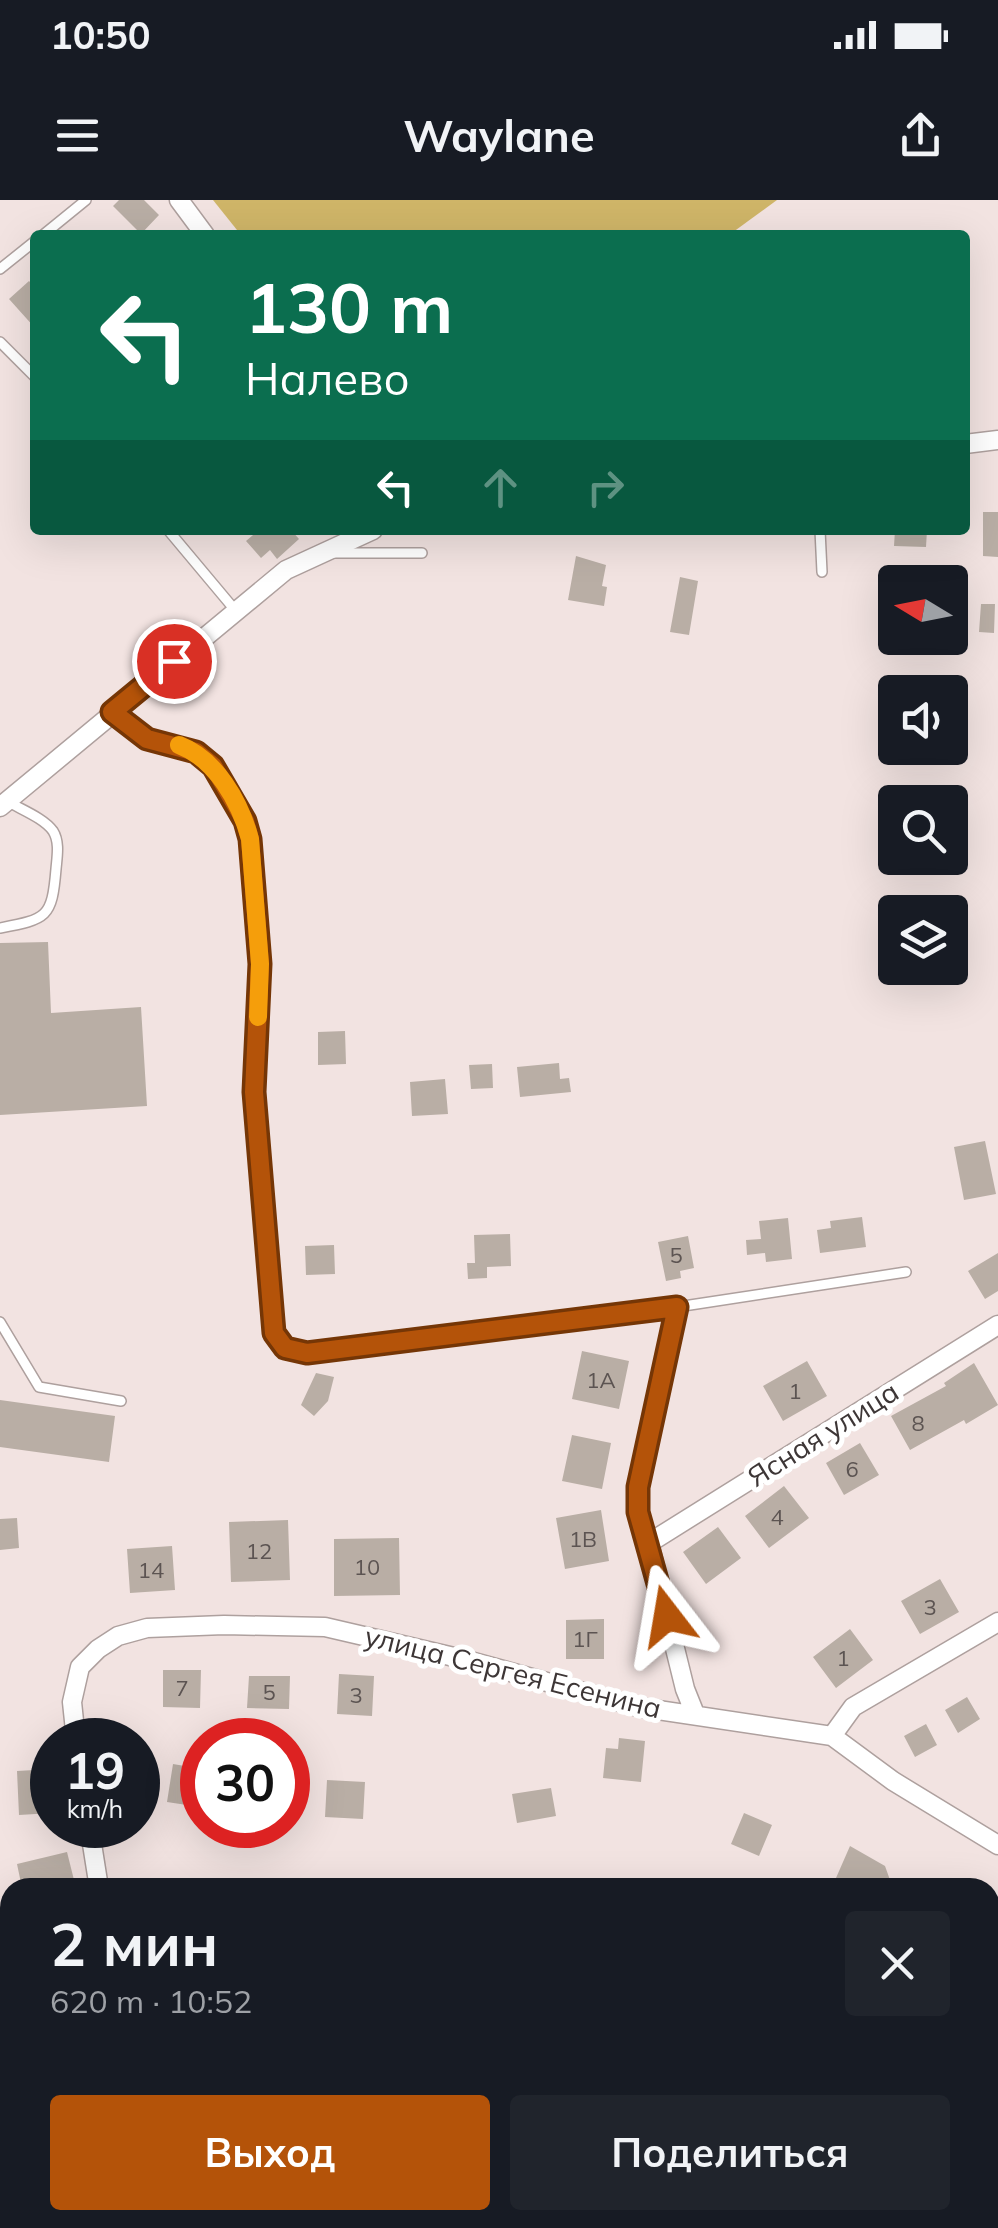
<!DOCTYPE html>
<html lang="ru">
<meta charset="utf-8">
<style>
body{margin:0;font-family:Mulish,sans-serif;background:#20242c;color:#f1f3f6;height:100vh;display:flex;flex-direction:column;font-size:38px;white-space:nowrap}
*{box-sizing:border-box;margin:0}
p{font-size:32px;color:#9ea1a6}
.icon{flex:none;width:55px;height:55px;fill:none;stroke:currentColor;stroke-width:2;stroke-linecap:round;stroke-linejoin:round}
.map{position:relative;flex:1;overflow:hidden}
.sheet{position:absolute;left:0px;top:1678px;width:1000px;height:352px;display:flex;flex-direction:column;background:#171b24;border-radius:30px 30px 0 0;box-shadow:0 10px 40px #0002}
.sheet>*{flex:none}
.guide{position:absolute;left:30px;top:30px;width:940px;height:305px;border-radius:10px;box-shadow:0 10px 40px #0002;background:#0b6e4f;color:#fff;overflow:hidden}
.needle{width:65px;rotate:280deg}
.buttons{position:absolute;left:878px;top:365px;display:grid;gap:20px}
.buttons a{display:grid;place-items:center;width:90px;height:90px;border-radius:10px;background:#171b24;box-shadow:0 10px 40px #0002;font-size:50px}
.speed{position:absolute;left:30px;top:1518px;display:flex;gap:20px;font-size:50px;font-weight:700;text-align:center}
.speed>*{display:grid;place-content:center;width:130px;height:130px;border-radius:50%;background:#171b24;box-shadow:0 10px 40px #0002;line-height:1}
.speed small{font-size:25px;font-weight:400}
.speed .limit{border:15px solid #d22;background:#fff;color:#111}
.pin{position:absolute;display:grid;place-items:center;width:85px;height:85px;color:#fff;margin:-42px;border:5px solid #fff;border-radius:50%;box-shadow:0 2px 10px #0007}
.me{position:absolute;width:110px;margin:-55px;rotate:346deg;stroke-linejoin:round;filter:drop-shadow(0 0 8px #0008)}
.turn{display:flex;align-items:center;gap:35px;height:210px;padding:0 50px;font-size:45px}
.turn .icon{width:130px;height:130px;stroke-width:2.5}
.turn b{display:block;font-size:70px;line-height:85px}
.lanes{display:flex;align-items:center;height:95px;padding:0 50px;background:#0003;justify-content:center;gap:50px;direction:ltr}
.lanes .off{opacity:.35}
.round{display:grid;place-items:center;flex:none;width:105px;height:105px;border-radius:10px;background:#20242c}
.summary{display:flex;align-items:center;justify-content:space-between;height:170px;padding:0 50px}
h1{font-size:60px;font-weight:700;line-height:75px}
.cta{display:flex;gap:20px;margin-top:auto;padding:20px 50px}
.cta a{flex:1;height:115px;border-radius:10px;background:#b45309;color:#fff;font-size:40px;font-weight:700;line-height:115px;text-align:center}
.cta a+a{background:#20242c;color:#f1f3f6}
.status{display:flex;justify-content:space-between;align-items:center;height:70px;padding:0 50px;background:#171b24;direction:ltr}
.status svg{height:28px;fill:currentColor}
header{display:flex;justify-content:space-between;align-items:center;height:130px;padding:0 50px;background:#171b24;font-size:45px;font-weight:700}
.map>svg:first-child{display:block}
</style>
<div class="status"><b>10:50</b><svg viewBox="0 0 49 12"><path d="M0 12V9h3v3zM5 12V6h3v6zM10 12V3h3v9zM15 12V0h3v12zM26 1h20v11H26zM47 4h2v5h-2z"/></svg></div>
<header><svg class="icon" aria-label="menu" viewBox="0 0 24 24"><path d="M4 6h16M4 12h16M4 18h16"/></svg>Waylane<svg class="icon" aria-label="share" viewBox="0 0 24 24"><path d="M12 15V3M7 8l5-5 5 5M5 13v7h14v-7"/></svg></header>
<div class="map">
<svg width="998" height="2028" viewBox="0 0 998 2028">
<rect width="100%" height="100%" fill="#f2e3e1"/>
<path fill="#cfb568" d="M213,0H777L729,35H241Z"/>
<path fill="#b9aea5" d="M119,0H144L159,15L141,34L113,6Z
M29,81L35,87V128L9,99Z
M983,312H998V357L983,356Z
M259,330H291L299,339L277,359L270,350L261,358L246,341Z
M895,330H927L926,347L894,346Z
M576,356L606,365L602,386L607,387L604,406L568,400Z
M680,377L698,381L689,435L670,432Z
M981,404H995L994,433L979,432Z
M48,742L51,813L141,807L147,906L0,915V743Z
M345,831L346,864L318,865V832Z
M559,863L560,879L569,878L571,892L520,897L517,867Z
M492,864L493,888L471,889L469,865Z
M445,879L448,914L412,916L410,882Z
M985,941L996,994L964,1000L954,947Z
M862,1017L866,1047L820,1053L817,1030L831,1028L830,1021Z
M788,1018L792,1059L766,1062L765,1053L747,1055L746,1040L761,1039L759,1021Z
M510,1034L511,1066L487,1067V1078L468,1079L467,1063H475L474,1035Z
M688,1036L694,1068L680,1071L681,1078L666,1081L658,1042Z
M334,1045L335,1074L306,1075L305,1046Z
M998,1053V1091L985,1099L968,1071Z
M582,1151L629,1161L619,1209L572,1199Z
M807,1161L827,1196L783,1221L763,1186Z
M974,1163L998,1205L966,1224L964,1220L910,1250L891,1216L946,1186L944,1183Z
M316,1173L334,1177L328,1201L314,1216L301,1205Z
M0,1200L115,1216L109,1262L0,1247Z
M572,1235L611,1243L602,1289L562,1281Z
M860,1243L879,1275L844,1295L826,1263Z
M784,1286L809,1318L769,1348L745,1316Z
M601,1310L609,1361L565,1369L556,1318Z
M17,1318L19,1348L0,1350V1319Z
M288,1320L290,1380L231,1382L229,1322Z
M718,1327L741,1358L706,1384L683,1352Z
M399,1338L400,1395L334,1396V1339Z
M172,1346L175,1390L130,1393L127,1349Z
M940,1379L959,1412L920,1434L901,1401Z
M604,1419V1459H566V1420Z
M850,1429L873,1460L836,1488L813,1457Z
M163,1470H201L200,1508L163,1507Z
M339,1474L374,1476L372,1516L337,1514Z
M249,1476H290L289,1509L247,1508Z
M967,1497L980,1519L958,1533L945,1510Z
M926,1524L937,1545L915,1557L904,1536Z
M619,1538L645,1541L641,1582L603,1578L606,1548L618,1549Z
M173,1564L202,1569L200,1607L167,1602Z
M52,1569V1613L19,1615L17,1571Z
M327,1580L365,1582L363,1619L325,1617Z
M551,1588L556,1616L517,1623L512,1594Z
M744,1613L772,1625L759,1656L731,1644Z
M850,1646L885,1666L890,1680L887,1688H858L836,1678Z
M67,1652L76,1688H22L17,1664Z"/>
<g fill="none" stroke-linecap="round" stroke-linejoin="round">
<g stroke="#aea09e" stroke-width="12">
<path id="service" d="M43,35L86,0
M0,69L35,41
M0,142L35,177
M168,330L235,410
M820,330L822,372
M334,353H422
M114,514L147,539L196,551L213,566L245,621L251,639L260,764L254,892L256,925L274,1133L285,1148L307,1153L347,1149L677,1107L906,1072
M0,728C47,719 52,718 56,669C57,657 60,642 53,631C44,618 20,609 7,601
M0,1122L39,1187L121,1201
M321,2020L323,2028
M159,2028L212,2020"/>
</g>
<g stroke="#aea09e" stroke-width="21">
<path id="minor" d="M179,0L205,35
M965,244L998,240
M0,607L286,370L373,330
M649,1343L638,1311V1287L677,1107
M695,1514L685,1489L649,1343L998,1125
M832,1536L853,1507L998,1422
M76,1540L72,1502L80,1467L98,1449L118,1436L147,1428L224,1425L325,1427L467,1460L638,1507L832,1536L893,1581L998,1645
M89,1625L99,1688
M153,2020L154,2028"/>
</g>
<g stroke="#c5c3c3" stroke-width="31">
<path id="primary" d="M990,1859L998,1852
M850,2028L855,2020"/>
</g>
<use href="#service" stroke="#fff" stroke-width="9"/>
<use href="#minor" stroke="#fff" stroke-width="18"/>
<use href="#primary" stroke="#f7c8dc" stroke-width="28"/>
</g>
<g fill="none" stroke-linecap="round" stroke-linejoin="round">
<g stroke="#753606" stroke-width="25">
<path id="route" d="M174,461L112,512L147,539L196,552L213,566L245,621L250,639L260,764L254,892L274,1133L285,1148L307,1153L677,1107L638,1287V1312L667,1416"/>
</g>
<use href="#route" stroke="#b45309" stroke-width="18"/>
<path stroke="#f59e0b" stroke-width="18" d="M179,545C216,559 240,602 250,639L260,764L258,817"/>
</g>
<g text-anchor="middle" stroke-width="10" stroke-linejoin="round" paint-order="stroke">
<g font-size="22" fill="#5c5452">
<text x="676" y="1063">5</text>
<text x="601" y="1188">1А</text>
<text x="795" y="1199">1</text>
<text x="918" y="1231">8</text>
<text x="852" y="1277">6</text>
<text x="777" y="1325">4</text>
<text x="583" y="1347">1В</text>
<text x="259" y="1359">12</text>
<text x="367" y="1375">10</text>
<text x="151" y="1378">14</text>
<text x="930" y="1415">3</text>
<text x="585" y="1447">1Г</text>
<text x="843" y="1466">1</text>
<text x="182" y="1496">7</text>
<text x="269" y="1500">5</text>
<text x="356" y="1503">3</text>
</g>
<g font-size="28" fill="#3d3636" stroke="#fff">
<text transform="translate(823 1234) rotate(-32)" y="10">Ясная улица</text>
<text transform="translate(513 1472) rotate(14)" y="10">улица Сергея Есенина</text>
</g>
</g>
</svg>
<div class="buttons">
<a><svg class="needle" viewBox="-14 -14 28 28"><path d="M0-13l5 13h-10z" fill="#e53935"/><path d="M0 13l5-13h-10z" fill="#9ea1a6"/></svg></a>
<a><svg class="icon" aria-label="sound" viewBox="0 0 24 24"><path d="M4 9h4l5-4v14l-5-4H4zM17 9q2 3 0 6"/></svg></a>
<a><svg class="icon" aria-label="search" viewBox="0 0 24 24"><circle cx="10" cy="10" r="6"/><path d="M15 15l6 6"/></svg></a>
<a><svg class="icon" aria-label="layers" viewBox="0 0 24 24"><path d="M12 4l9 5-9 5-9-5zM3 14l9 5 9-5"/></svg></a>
</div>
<div class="speed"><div>19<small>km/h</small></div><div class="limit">30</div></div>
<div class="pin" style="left:174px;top:461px;background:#d93025"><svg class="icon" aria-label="arrive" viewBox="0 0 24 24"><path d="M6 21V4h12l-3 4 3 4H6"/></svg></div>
<svg class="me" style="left:667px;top:1416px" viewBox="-20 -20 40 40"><path d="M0-17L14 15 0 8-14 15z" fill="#b45309" stroke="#fff" stroke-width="4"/></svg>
<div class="guide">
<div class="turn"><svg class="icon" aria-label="left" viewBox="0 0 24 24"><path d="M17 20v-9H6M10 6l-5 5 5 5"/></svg><div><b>130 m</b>Налево</div></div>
<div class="lanes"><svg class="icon" aria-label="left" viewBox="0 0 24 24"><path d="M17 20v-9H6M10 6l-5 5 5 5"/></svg><svg class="icon off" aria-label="ahead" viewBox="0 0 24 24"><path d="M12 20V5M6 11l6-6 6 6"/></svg><svg class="icon off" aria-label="right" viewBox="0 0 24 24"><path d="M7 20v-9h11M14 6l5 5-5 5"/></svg></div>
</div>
<section class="sheet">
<div class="summary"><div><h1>2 мин</h1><p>620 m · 10:52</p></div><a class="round"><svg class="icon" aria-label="close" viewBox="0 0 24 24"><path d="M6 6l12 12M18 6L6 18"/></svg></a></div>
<div class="cta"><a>Выход</a><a>Поделиться</a></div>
</section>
</div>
